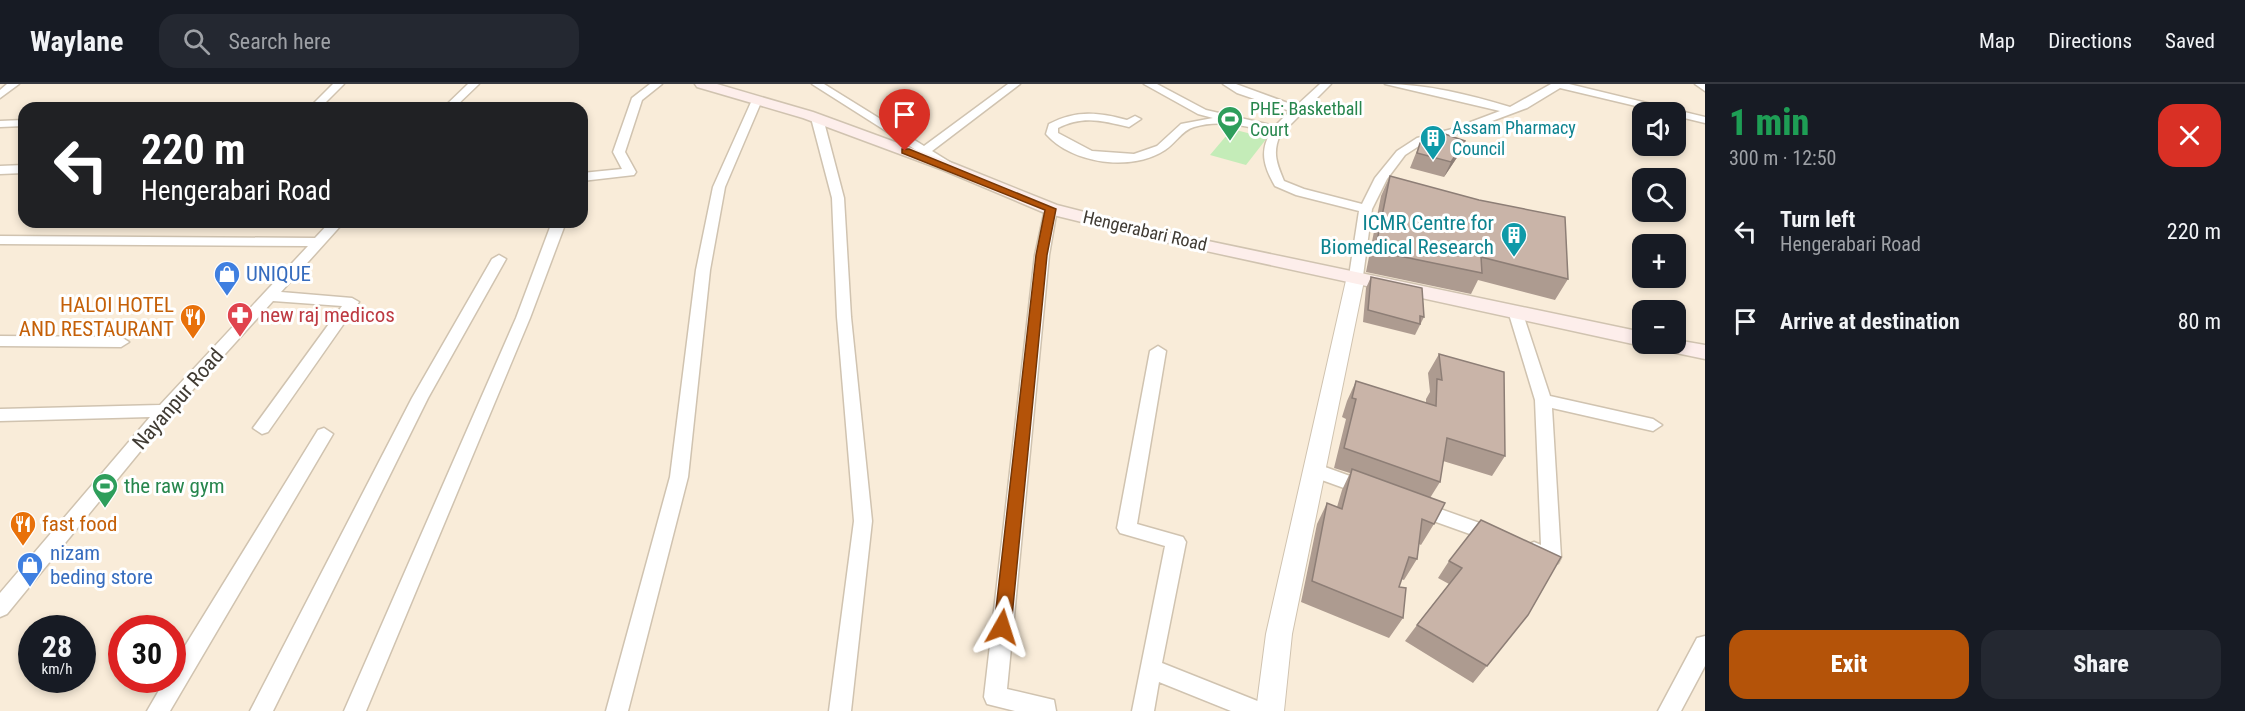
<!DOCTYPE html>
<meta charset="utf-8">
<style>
body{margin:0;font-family:"Roboto Condensed",sans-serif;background:#242831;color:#f1f3f6;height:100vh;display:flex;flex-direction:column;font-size:22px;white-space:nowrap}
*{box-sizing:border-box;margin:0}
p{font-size:20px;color:#9ea1a6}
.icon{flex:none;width:33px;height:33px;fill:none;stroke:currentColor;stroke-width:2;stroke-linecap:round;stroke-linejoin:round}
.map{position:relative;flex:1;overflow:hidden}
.sheet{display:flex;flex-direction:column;background:#171b24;width:540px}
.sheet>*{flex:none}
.hud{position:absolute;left:18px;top:18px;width:570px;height:126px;border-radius:18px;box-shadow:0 3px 9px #0003;background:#202124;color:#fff;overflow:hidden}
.tools{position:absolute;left:1632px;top:18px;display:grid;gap:12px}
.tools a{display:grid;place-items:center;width:54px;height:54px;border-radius:12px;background:#171b24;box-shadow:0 3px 9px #0003;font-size:30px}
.speed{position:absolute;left:18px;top:531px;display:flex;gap:12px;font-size:30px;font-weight:700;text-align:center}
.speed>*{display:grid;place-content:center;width:78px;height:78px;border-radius:50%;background:#171b24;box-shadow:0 3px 9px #0003;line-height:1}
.speed small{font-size:15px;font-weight:400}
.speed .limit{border:9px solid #d22;background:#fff;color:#111}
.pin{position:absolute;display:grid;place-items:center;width:51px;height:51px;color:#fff;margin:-62px -26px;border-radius:50% 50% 50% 0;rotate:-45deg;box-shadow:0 0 6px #0007}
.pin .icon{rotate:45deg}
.me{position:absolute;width:66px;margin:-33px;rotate:6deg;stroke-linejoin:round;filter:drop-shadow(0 0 4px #0008)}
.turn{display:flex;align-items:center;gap:21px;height:126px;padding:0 24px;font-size:27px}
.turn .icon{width:78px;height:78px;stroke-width:2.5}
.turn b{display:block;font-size:42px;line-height:51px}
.round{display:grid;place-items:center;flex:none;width:63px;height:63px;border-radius:18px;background:#242831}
.headline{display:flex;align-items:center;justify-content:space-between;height:102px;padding:0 24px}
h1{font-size:36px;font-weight:800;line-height:45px;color:#1e9e55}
.button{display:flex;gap:12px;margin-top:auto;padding:12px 24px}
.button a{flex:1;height:69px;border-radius:18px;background:#b45309;color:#fff;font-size:24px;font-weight:800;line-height:69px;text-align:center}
.button a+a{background:#242831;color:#f1f3f6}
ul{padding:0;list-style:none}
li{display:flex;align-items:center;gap:18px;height:90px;padding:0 24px}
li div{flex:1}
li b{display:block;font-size:22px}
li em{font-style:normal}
header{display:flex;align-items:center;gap:36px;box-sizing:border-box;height:84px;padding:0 30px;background:#171b24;border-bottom:2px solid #363941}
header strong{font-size:28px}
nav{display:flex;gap:33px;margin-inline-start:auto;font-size:21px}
.search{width:420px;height:54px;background:#242831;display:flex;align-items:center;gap:15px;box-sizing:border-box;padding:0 21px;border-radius:18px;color:#9ea1a6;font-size:22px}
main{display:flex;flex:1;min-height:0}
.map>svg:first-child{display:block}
</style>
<header>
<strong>Waylane</strong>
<div class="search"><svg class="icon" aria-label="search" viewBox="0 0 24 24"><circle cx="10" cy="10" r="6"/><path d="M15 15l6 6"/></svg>Search here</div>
<nav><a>Map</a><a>Directions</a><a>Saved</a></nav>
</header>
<main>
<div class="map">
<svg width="1705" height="627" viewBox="0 0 1705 627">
<rect width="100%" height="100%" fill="#f9ecd9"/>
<path fill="#c4ecb8" d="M1232,45L1267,54L1246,81L1210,71Z"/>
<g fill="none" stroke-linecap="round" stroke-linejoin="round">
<g stroke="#d0c3b0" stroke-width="3">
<path id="minor" d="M7,0H19L0,14V6Z
M333,0H344L320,24H309Z
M468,0H479L454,24H443Z
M650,0H662L642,16L625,68L636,88L634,91L582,97V89L622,85L613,68L632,14Z
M812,0H824L924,62L1008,0H1020L932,67L953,80V86L949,87Z
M1144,0H1157L1206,26L1275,42L1290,27L1237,9L1223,0H1236L1296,22L1320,0H1331L1280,51C1272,69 1277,80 1284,97L1304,105L1362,120L1375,94L1397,67L1417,54L1452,45L1500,27L1385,0C1427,0 1470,11 1510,23L1551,0H1569L1705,33V39L1676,32V28H1661L1560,4L1527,24L1460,49L1425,58L1405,71L1387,95L1372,125L1363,192L1356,196L1349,192L1359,127L1296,111L1275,102C1264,83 1259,67 1271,48C1246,42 1219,35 1194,43C1181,47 1176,59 1165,66C1132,88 1072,80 1046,50L1049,40C1076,26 1098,28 1127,36L1135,32L1141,35L1129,43C1103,37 1083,31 1058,44V49L1092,67L1134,70L1157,62L1181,40L1213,34L1198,30Z
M1695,0H1705V7Z
M757,13L762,16L725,103L710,186L688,393L628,627H606L670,393L696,186L713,103L752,16Z
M817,31L823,34L844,114L851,233L872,437L851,627H829L854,437L837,233L832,114L811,34Z
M24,36V42L0,43V37Z
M24,81V89L0,90V82Z
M1051,121L1057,125L1049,171L1007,605L1054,616L1056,627H1015L987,620L984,613L1035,171L1045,125Z
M330,138H344L281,208L352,214L359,218L268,348L262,350L253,344L342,222L273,217L170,331L7,530L0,533V509L150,333L0,337V325L160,321L308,162L0,160V152L315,154Z
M552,138H566L530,234L366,627H344L516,234Z
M499,171L506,175L428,314L273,627H250L412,314L492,175Z
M1515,223L1522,227L1550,312L1653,335L1662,341L1653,347L1552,324L1561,473L1558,479L1551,481L1527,471L1524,466L1527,461L1534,458L1541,461L1535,316L1508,227Z
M0,252L121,253L129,258L121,263L0,262Z
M1158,262L1166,267L1137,440L1183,453L1186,458L1162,579L1265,620L1268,627H1231L1159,598L1154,627H1132L1165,462L1120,449L1117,444L1150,267Z
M324,344L333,350L170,627H147L165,596H172V583L318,346Z
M1314,379L1372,400L1375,405L1372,410L1366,412L1308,391L1305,386L1308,381Z
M1418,417L1502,447L1505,452L1502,457L1495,459L1411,429L1409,424L1411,419Z
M1705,552V582L1681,627H1658L1697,554Z"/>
</g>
<g stroke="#d0c3b0" stroke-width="2">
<path id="tertiary" d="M1356,187L1365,192L1292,550L1284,627H1256L1266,550L1347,192Z"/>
</g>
<g stroke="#d0c3b0" stroke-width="3">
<path id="secondary" d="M695,0H717L813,28L955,80L1057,121L1151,145L1642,248V260H1649L1642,262L1151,155L1045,129L943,86L803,34L697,3Z
M1676,256L1705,261V275L1657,265L1653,260H1676Z"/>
</g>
<use href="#minor" fill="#fff" fill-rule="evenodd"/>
<use href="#tertiary" fill="#fff" fill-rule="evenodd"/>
<use href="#secondary" fill="#fdeeeb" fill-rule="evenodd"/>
</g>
<path fill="#ad9b90" d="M1465,57L1458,72L1444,93L1410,84L1420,59Z
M1390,92L1568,195L1555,216L1478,196L1471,210L1366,188L1381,112Z
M1371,193L1424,233L1415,251L1363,238L1366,204Z
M1439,270L1505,372L1492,392L1443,377L1440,398L1430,414L1434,440L1421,461L1419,460L1417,475L1404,496L1401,495L1399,503L1403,534L1389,554L1301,518L1317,440L1327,419L1337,423L1342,406L1350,389L1334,384L1346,335L1342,333L1347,317L1356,297L1426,319V315L1430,308L1428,289Z
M1481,436L1528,531L1473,599L1405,557L1417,541L1449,500L1438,494L1449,477Z"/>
<path fill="#8d7e76" d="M1465,57L1458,72L1444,93L1451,78Z"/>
<path fill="#c9b4a8" stroke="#8d7e76" stroke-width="1.5" d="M1439,48L1465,57L1451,78L1417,69L1420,59Z
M1390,92L1479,116L1565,133L1568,195L1481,173L1482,189L1375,167Z
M1371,193L1422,204L1424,233L1420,232V240L1368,226Z
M1439,270L1504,288L1505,372L1447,354L1440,398L1344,364L1356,315L1352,314L1356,297L1436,322L1437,295L1442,296Z
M1352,385L1445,419L1434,440L1422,435L1417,475L1409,473L1399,503L1406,504L1403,534L1312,497L1327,419L1342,425Z
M1481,436L1561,473L1528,531L1487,582L1417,541L1462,484L1449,477Z"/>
<path fill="#b45309" stroke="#753606" stroke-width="1.5" d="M902,65H909L1056,125L1047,171L1011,543L1009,549L1002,551L996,549L994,543L1036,171L1045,126L902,69Z"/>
<defs>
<g id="stadium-pin" transform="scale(1.35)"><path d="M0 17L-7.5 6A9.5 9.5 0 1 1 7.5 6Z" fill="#2e9e5b" stroke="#fff"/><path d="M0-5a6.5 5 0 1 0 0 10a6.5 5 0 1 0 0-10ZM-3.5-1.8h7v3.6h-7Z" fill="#fff"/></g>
<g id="building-pin" transform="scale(1.35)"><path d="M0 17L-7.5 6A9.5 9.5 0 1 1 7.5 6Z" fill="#0f9aa8" stroke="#fff"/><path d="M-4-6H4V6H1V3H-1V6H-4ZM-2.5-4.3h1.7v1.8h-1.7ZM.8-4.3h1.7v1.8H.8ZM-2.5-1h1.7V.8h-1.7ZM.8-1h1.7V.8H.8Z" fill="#fff"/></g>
<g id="shop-pin" transform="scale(1.35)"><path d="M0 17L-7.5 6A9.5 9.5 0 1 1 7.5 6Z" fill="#3f7fe0" stroke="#fff"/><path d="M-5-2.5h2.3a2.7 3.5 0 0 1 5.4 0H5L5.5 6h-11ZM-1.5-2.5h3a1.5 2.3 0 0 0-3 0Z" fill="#fff"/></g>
<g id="pharmacy-pin" transform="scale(1.35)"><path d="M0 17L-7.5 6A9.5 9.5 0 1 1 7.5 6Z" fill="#e0444e" stroke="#fff"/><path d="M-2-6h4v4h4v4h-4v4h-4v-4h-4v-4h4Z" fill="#fff"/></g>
<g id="restaurant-pin" transform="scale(1.35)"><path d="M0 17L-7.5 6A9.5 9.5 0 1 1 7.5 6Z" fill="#e8710a" stroke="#fff"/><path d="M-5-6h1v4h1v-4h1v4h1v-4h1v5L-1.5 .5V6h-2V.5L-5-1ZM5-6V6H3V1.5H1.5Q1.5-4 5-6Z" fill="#fff"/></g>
</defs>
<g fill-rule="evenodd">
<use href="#stadium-pin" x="1230" y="35"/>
<use href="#building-pin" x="1433" y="54"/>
<use href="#building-pin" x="1514" y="151"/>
<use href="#shop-pin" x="227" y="190"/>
<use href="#pharmacy-pin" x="240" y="231"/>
<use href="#restaurant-pin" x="193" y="233"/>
<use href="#stadium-pin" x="105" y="402"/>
<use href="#restaurant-pin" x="23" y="440"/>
<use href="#shop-pin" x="30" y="481"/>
</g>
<g text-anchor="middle" stroke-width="6" stroke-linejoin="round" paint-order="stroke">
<g font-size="18" fill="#27864d" stroke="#fff" text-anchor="start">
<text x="1250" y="31">PHE: Basketball<tspan x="1250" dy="21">Court</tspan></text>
</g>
<g font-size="18" fill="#0d838f" stroke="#fff" text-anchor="start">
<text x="1452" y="50">Assam Pharmacy<tspan x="1452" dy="21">Council</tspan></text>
</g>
<g font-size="18" fill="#403b33" stroke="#fff">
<text transform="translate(1145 147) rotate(13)" y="6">Hengerabari Road</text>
</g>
<g font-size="21" fill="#0d838f" stroke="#fff" text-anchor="end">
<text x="1494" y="146">ICMR Centre for<tspan x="1494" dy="24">Biomedical Research</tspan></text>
</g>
<g font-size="21" fill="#366cbe" stroke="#fff" text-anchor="start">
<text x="246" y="197">UNIQUE</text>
<text x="50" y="476">nizam<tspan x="50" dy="24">beding store</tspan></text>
</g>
<g font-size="21" fill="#c56008" stroke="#fff" text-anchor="end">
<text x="174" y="228">HALOI HOTEL<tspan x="174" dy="24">AND RESTAURANT</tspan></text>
<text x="42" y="447" text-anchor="start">fast food</text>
</g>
<g font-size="21" fill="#be3a42" stroke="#fff" text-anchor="start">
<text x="260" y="238">new raj medicos</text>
</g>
<g font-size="21" fill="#403b33" stroke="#fff">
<text transform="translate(178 315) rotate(-49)" y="7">Nayanpur Road</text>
</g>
<g font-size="21" fill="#27864d" stroke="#fff" text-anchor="start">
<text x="124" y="409">the raw gym</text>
</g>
</g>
</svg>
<div class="tools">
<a><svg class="icon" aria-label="sound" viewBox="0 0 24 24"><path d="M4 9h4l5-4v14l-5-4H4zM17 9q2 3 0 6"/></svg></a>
<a><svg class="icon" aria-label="search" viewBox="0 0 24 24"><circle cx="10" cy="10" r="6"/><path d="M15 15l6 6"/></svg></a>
<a>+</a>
<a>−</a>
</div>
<div class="speed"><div>28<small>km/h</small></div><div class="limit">30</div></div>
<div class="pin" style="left:905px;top:67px;background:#d93025"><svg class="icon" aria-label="arrive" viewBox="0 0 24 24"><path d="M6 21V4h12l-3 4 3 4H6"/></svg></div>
<svg class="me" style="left:1002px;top:543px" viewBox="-20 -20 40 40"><path d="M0-17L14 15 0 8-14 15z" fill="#b45309" stroke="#fff" stroke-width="4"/></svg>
<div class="hud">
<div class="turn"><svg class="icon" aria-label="left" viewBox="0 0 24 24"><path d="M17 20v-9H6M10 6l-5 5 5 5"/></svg><div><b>220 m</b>Hengerabari Road</div></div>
</div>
</div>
<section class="sheet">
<div class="headline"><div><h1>1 min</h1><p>300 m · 12:50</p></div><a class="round" style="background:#d93025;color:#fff"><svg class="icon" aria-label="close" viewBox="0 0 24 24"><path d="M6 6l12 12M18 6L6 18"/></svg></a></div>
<ul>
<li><svg class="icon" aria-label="left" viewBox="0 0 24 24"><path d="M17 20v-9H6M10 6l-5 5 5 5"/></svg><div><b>Turn left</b><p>Hengerabari Road</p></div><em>220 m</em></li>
<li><svg class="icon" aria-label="arrive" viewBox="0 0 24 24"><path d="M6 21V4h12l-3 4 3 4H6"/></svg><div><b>Arrive at destination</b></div><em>80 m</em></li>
</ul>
<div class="button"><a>Exit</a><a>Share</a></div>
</section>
</main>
